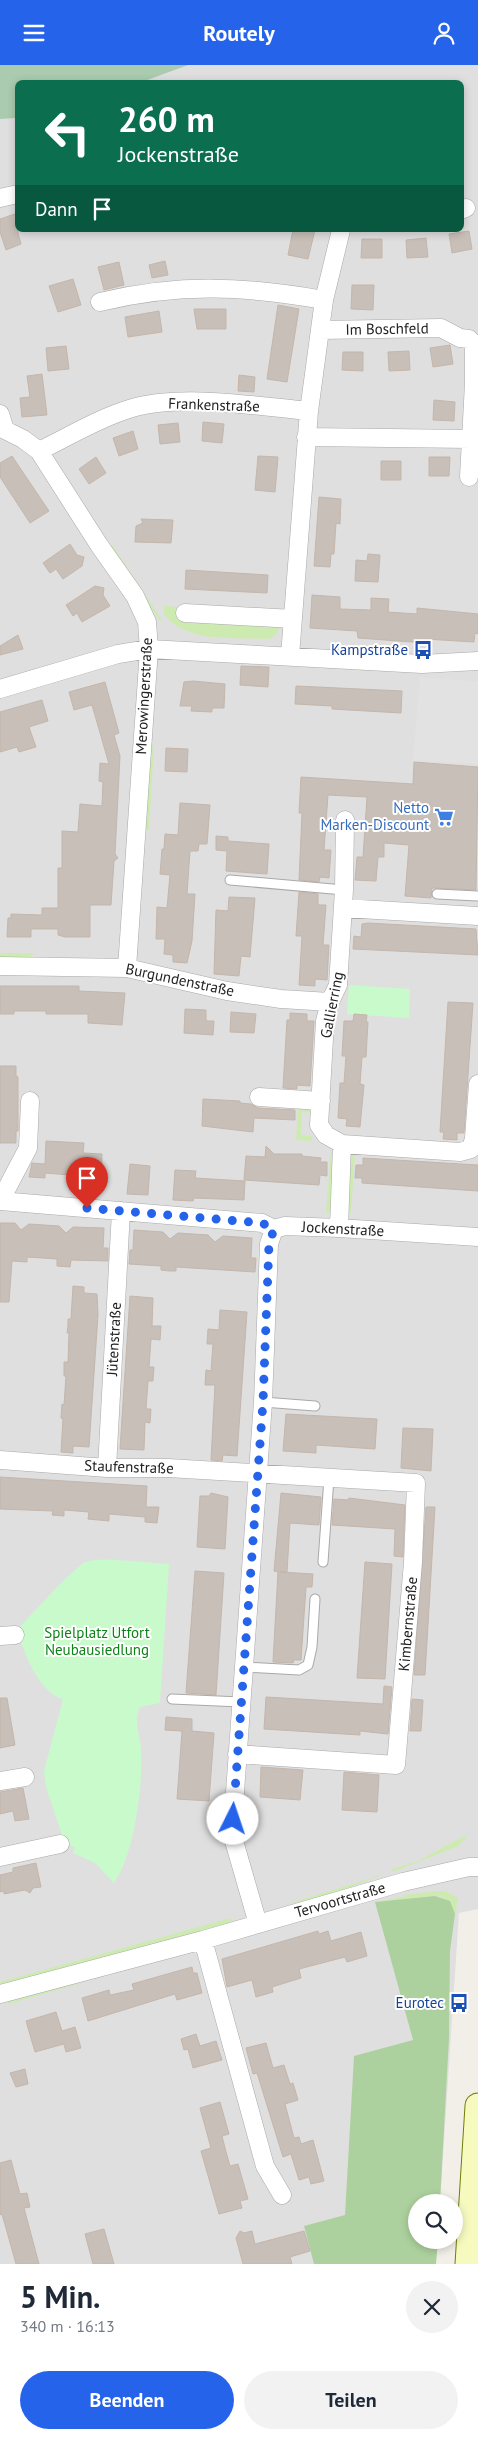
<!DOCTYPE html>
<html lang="de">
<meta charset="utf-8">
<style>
body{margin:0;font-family:"PT Sans",sans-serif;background:#f2f2f3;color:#1f2937;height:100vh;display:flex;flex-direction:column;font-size:19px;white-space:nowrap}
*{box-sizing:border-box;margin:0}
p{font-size:16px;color:#747a83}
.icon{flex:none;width:28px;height:28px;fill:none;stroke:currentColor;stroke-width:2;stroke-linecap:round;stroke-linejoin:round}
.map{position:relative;height:2199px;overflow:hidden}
.panel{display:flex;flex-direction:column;background:#fff;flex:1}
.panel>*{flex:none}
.guide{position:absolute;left:15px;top:15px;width:449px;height:152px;border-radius:8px;box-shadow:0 2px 8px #0003;background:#0b6e4f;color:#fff;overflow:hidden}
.controls{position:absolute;left:408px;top:2129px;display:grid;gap:10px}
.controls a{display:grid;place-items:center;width:55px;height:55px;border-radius:50%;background:#fff;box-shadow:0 2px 8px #0003;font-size:25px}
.pin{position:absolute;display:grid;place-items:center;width:42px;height:42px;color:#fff;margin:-51px -21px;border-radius:50% 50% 50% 0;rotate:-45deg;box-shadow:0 0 5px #0007}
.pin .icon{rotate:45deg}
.me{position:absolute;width:55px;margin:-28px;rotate:4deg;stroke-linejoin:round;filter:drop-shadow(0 0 4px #0008)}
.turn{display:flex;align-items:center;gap:18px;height:105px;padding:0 20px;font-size:22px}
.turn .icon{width:65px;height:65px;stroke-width:2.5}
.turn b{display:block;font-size:35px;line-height:42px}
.then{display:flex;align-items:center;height:48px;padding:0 20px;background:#0003;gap:10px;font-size:19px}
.round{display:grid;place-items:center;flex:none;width:52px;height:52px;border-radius:26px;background:#f2f2f3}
.overview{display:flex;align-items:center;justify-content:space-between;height:85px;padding:0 20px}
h1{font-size:30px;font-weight:700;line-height:38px}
.primary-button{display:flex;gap:10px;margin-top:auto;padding:10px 20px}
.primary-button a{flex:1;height:58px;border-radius:30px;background:#2563eb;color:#fff;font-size:20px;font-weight:700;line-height:58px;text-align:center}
.primary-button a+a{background:#f2f2f3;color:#1f2937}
header{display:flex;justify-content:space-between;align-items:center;height:65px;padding:0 20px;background:#2563eb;color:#fff;font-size:22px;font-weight:700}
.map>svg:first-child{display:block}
</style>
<header><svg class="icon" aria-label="menu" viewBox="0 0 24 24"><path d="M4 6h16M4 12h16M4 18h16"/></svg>Routely<svg class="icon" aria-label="person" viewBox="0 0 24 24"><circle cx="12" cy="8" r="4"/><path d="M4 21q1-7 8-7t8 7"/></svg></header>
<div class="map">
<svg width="478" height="2199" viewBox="0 0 478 2199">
<rect width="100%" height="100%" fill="#f2efe9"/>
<path fill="#e0dfdf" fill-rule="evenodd" d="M0,0H478V1844L459,1848L440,2137L416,2138V2175L436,2199H0ZM18,18H461V165H18Z"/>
<path fill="#cdebb0" d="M113,481L162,555L160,556L110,482Z
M164,541L178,542L181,553L280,558C279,567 277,571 268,574C235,572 186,579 164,549Z
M149,680H154L149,765H144Z
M0,888H33L32,893H0Z
M298,1040L314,1041V1048L302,1047L301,1070L312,1071V1076L296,1075Z
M331,1086L335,1090L331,1148H326Z
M355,1087L351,1148H346L350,1092Z
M466,1770L465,1774L458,1781L393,1807L392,1804L418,1796Z
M385,1809L329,1830L284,1840Z
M436,1826H445L458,1833L455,1852L451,1838L439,1831L375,1837L403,1832V1830Z
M231,1853L232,1857L0,1922V1917Z
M76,1913L78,1919L8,1939L7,1933Z"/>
<path fill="#add19e" d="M435,1831L450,1836L455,1849L450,1886L449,1973L440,2137L416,2138V2175H438L436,2199H314L304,2161L345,2150L354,1991L413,1975L375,1837Z"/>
<path fill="#aacbaf" d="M0,0H188L142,17L18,18L17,53L0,54Z"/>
<path fill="#c8facc" d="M349,920L410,924L409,953L347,949Z
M117,1495L169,1499L160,1638L140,1642C133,1656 141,1672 141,1687C143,1722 134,1790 114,1818L95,1798L73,1788L75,1783L66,1778L63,1773L46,1722L44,1706L63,1634C40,1629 22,1586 18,1564C27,1554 76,1501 85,1497C95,1494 107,1495 117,1495Z"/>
<path fill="#e2e2e2" d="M420,612L478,617V699L413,695Z"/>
<path fill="#c7bfb8" stroke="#c4b6ab" d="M18,148V168L21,179L6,185L0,167V154Z
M293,165H315L308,194L288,190Z
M469,166L472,184L452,188L449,169Z
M426,173L428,192L407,193L406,175Z
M362,174H382V193H361Z
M165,196L168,210L152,213L149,200Z
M119,197L124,220L104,225L98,202Z
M73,214L81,240L58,247L49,221Z
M352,220H374L373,245L351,244Z
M278,240L299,244L287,317L267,314Z
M194,244H226V264H197Z
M159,246L162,267L128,272L125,252Z
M450,280L453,299L433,302L430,283Z
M66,281L69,304L48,306L46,283Z
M409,286L410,305L389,306L388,287Z
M343,287H363V306L342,305Z
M42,309L47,350L22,352L20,333L30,332L27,311Z
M239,310L255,312L254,327L238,326Z
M434,335L455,337L454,356L433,355Z
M203,357L224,359L222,378L202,376Z
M178,358L180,377L160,379L158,360Z
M133,366L138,384L119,391L113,373Z
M12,391L49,446L30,458L0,412V398Z
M258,391L278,392L275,427L255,425Z
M96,392L106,408L89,419L79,404Z
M429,392H450L449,411H429Z
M381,396H401V415H381Z
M319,432L341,434L340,459L336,458L334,489H331L330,502L314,501Z
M141,454L173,455L171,478L135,477L136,461L143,458Z
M70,479L77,490L84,492L82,501L63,514L56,504L50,508L43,498Z
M368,489L380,490L378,517L355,516L356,495L367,496Z
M186,505L268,510L267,528L185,524Z
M95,521L104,523L103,530L110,541L82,557L77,548L73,551L66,540Z
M312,530L340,532V544L371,545V533L389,534L388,547L417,549V543L478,549V569L475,568L474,577L425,574V578L358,573L357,566L310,563Z
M18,570L23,584L0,590V581Z
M241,601L269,602L268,622L240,620Z
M193,616L225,619L224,643H212V647L191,646L192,641H180L184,617Z
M105,617L119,668L114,670L120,691L115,789L118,793L114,796L111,840H90V872H65L58,870V864H31V872H7L8,853H11V849L42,850V843H58V803H62V766L78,767L80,739L102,741L103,717L99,716L100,698L109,699L92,640L74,645L69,627Z
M296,621L402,626L401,648L332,644V641L295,639Z
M42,635L48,656L29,662L36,682L19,687L17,682L0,687V647Z
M166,683L188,684L187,707L165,706Z
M414,697L478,702L476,825L432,823L431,833L405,831L409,780L384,778V792H378L376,816L355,815L357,792H363L367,732L328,730L324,785H331L329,813L320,812L319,817L299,815L302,748H299L301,712L413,719Z
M180,738L210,740L207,779H199L198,786H190L187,829H195L192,876L187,898L173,897V890L164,889L165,874H156L157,842L167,843L170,810L160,809L162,784H164L165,769L178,770Z
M216,771L228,772V776L269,779L267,809L226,806L227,786L216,785Z
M299,827L318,829V840H326L323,880H329L327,915L315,914V921L299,920L302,871H296Z
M229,832L255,833L250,892L241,891L239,911L214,909L216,845L228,846Z
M368,858L476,864L478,890L353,884L354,871L361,872L362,859Z
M0,921H79V926L125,928L122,960L88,958V949H46V946H14V949H0Z
M448,937L473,938L464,1068H457V1075L443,1074L444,1067H440Z
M185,944L206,945V956H214L213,970L184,968Z
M231,947L256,949L254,968L230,967Z
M290,948L307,949V956H314L310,1021L297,1020V1024L283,1023L287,955H290Z
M354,949L367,950L366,957H368L366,992H362L360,1019L364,1020L360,1062L346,1061L347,1054L338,1053L340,1018H344L346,991H342L344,956H353Z
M0,1001H16V1011L18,1012V1066H16V1078H0Z
M203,1034L240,1036V1038L251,1039L258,1043L295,1045V1055L254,1053L253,1067L202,1061Z
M46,1076L84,1078L83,1088L102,1089L101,1121L81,1119L82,1111L45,1108V1113L29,1112L32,1098L45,1099Z
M266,1081L274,1089H302V1091L321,1093L320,1097H327V1111L320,1110L319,1120L244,1115L246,1091L265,1092Z
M363,1093L478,1100V1126L362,1118V1113H355L356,1100H363Z
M130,1099L150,1101L148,1130L127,1129Z
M175,1105L196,1106L195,1113L245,1116L244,1135L194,1133L193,1136L173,1135Z
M0,1158H15L21,1165L29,1159L59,1161L66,1168L73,1162L104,1163L103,1183H108V1196L71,1195L70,1202L57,1201V1194L27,1192V1197L12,1196L9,1237H0Z
M134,1165L163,1167L170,1174L178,1168L208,1170L215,1177L223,1171L252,1173L251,1193H256L255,1207L176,1202V1206H169L161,1205V1201L129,1199L130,1185H133Z
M73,1221L84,1222V1228L97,1229L98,1250L89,1382L73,1381V1388L61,1387L63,1354L61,1353L62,1339L64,1340L66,1311H64V1297H68L69,1268H67L68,1261V1254H71Z
M130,1231L153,1233L152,1261H161L160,1275L151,1274L149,1302H154L153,1316H148L146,1344H151L150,1358L145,1357L144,1385L120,1384Z
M220,1245L247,1247L237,1391L223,1390L222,1396L211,1395L215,1320H205L206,1305L211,1306L213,1279H207L208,1264L219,1265Z
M286,1349L377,1354L375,1384L316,1380V1388L283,1386Z
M403,1363L433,1364L431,1406L401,1403Z
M0,1412L147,1421L146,1442H159L157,1458L145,1457V1452L109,1449V1456L88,1454L89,1447L64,1445V1451L52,1450L53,1446L0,1444Z
M211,1428L228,1432L225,1484L197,1482L200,1431H209Z
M281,1428L321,1432L319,1460L290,1458L287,1507H280L313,1509L312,1522H306L301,1595H294L293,1598L273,1597L278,1507L274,1506Z
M349,1433L405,1440L403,1492L394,1491L395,1464L332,1460L334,1434L348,1435Z
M426,1442H435L425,1610H414Z
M365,1497L392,1499L385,1614L357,1613Z
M195,1506L224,1508L216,1630L186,1628Z
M384,1621L392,1622L388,1669L360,1666V1670L264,1664L266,1632L383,1639Z
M0,1633H7L15,1680L0,1683Z
M412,1634L423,1635L421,1666H410Z
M166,1652L192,1654V1666L214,1668L209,1736L177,1734L182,1666L165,1665Z
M261,1702L303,1705L300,1735L260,1732Z
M344,1707L379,1710L377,1747L342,1745Z
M23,1723L29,1754L15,1756L13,1746L0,1749V1727Z
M36,1798L41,1822L33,1823L30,1828L25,1825L4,1829V1826L0,1827V1810L13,1807V1803Z
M318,1866L319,1869L328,1866L331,1876L361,1867L367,1891L347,1897L345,1892L299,1904L301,1913L272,1922L273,1927L256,1932L252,1915L227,1922L222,1894Z
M192,1902L193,1908H197L202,1928L177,1935L175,1929L88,1956L82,1933L109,1925L110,1930L134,1925L132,1919Z
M56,1947L62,1966L75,1962L81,1983L66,1987L64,1979L35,1987L26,1956Z
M196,1969L200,1981L216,1976L222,1995L193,2003L188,1984L184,1985L181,1974Z
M266,1978L273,2003L284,2000L290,2019L293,2018L298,2035L285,2039L294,2073L299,2072L301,2079L313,2075L324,2116L311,2119L309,2112L299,2115L291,2089L283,2092L257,2008L253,2009L246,1983Z
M25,2004L28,2019L16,2022L10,2008Z
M220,2037L229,2069L222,2071L226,2087L230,2101L238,2099L248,2134L240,2136L242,2143L219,2149L201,2086L211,2083L200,2043Z
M11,2095L20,2129L27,2128L30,2142L24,2143L39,2199H16L2,2149L0,2150V2098Z
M104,2164L114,2199H93L85,2169Z
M240,2166L244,2168L252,2166L255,2179L304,2166L310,2186L290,2192L292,2199H243L236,2173Z"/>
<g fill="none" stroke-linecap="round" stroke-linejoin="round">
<g stroke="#a9a9a9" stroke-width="11">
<path id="service" d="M230,815L344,825
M437,829L478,831
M263,1337L315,1341
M323,1497L329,1413
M244,1602L299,1605L308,1600L312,1582L315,1534
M172,1634L241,1637"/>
</g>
<g stroke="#a9a9a9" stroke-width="19">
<path id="minor" d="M0,133L18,129
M461,145L466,143
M100,237C180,218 244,221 324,235
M320,265L441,263L460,273L469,274L474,279V318L469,412
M0,349L5,365L23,374L39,386L99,480L135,531L147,557L149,584L127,903
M306,372L471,374
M39,386C68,372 97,354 129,344C180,328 255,341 309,346
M185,548L293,554
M290,591L309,346L324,235L341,165
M0,624L118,589L149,584L422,599L478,596
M345,755L344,825L338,920L330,937L325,956L319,1060L326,1070L342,1079L460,1087L471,1084L474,1073L478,1019
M343,843L478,851
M0,901L127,903L227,926L281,934L330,937
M259,1032L321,1036
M0,1131L7,1123L28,1083L30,1036
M0,1136L262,1158L274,1164L285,1161L339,1163L478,1172
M339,1163L342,1079
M0,1395L107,1403H168L416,1418L413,1497L396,1700L237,1689
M107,1403L121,1146
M0,1571L15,1570
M0,1716L25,1712
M0,1792L60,1779
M258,1859L232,1769L263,1337L269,1179L274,1164
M203,1875L265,2101L282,2130
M0,1929L203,1875L403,1817L469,1802H478"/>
</g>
<g stroke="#707d05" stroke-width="27">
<path id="secondary" d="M468,2199L478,2041"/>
</g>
<use href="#service" stroke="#fff" stroke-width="9"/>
<use href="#minor" stroke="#fff" stroke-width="18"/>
<use href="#secondary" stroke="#f7fabf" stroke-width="25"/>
</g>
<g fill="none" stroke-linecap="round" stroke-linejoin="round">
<path stroke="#2563eb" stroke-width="9" stroke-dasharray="0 16.2" d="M87,1143L262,1158L274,1164L269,1179L263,1337L233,1754"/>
</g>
<defs>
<g id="bus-bare" transform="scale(1.5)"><path d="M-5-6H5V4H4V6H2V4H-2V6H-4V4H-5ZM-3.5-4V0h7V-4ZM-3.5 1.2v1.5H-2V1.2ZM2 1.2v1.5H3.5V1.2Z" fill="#1a4fb4" stroke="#fff" stroke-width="2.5" paint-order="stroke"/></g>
<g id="supermarket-bare" transform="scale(1.5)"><path d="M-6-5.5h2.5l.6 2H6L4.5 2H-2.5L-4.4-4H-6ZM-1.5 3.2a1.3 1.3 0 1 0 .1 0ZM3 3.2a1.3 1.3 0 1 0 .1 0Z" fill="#3f7fe0" stroke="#fff" stroke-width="2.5" paint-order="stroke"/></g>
</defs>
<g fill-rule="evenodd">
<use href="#bus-bare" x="423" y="585"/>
<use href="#supermarket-bare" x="444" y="752"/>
<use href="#bus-bare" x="459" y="1938"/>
</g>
<g text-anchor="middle" stroke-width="4" stroke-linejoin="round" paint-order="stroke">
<g font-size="15" fill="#222" stroke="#fff">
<text transform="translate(387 264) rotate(-1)" y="5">Im Boschfeld</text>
<text transform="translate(214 340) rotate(2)" y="5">Frankenstraße</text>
<text transform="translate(144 631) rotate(-87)" y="5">Merowingerstraße</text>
<text transform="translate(180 915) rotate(12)" y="5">Burgundenstraße</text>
<text transform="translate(332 940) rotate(-79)" y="5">Gallierring</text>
<text transform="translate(343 1164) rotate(3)" y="5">Jockenstraße</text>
<text transform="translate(114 1274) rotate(-87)" y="5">Jütenstraße</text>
<text transform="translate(129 1402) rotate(2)" y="5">Staufenstraße</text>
<text transform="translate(408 1559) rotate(-85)" y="5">Kimbernstraße</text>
<text transform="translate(340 1835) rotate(-16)" y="5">Tervoortstraße</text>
</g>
<g font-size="15" fill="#164399" stroke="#fff" text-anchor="end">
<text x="408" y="590">Kampstraße</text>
<text x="444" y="1943">Eurotec</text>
</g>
<g font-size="15" fill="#366cbe" stroke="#fff" text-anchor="end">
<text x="429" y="748">Netto<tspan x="429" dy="17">Marken-Discount</tspan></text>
</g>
<g font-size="15" fill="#0c8416" stroke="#fff">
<text x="97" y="1573">Spielplatz Utfort<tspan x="97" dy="17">Neubausiedlung</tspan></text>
</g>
</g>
</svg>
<div class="controls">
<a><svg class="icon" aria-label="search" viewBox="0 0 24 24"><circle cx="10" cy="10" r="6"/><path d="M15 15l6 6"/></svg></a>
</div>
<div class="pin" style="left:87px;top:1143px;background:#d93025"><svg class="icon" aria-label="arrive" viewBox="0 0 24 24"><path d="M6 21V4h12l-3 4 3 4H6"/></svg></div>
<svg class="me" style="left:233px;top:1754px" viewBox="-20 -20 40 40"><circle r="19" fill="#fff"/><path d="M0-13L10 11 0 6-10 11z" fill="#2563eb"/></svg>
<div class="guide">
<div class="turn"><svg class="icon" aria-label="left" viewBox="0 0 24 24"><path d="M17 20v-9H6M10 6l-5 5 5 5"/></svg><div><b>260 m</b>Jockenstraße</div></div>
<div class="then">Dann<svg class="icon" aria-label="arrive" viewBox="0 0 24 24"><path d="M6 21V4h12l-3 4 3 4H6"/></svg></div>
</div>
</div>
<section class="panel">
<div class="overview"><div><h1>5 Min.</h1><p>340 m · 16:13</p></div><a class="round"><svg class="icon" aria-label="close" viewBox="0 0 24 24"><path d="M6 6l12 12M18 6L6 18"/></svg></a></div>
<div class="primary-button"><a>Beenden</a><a>Teilen</a></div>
</section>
